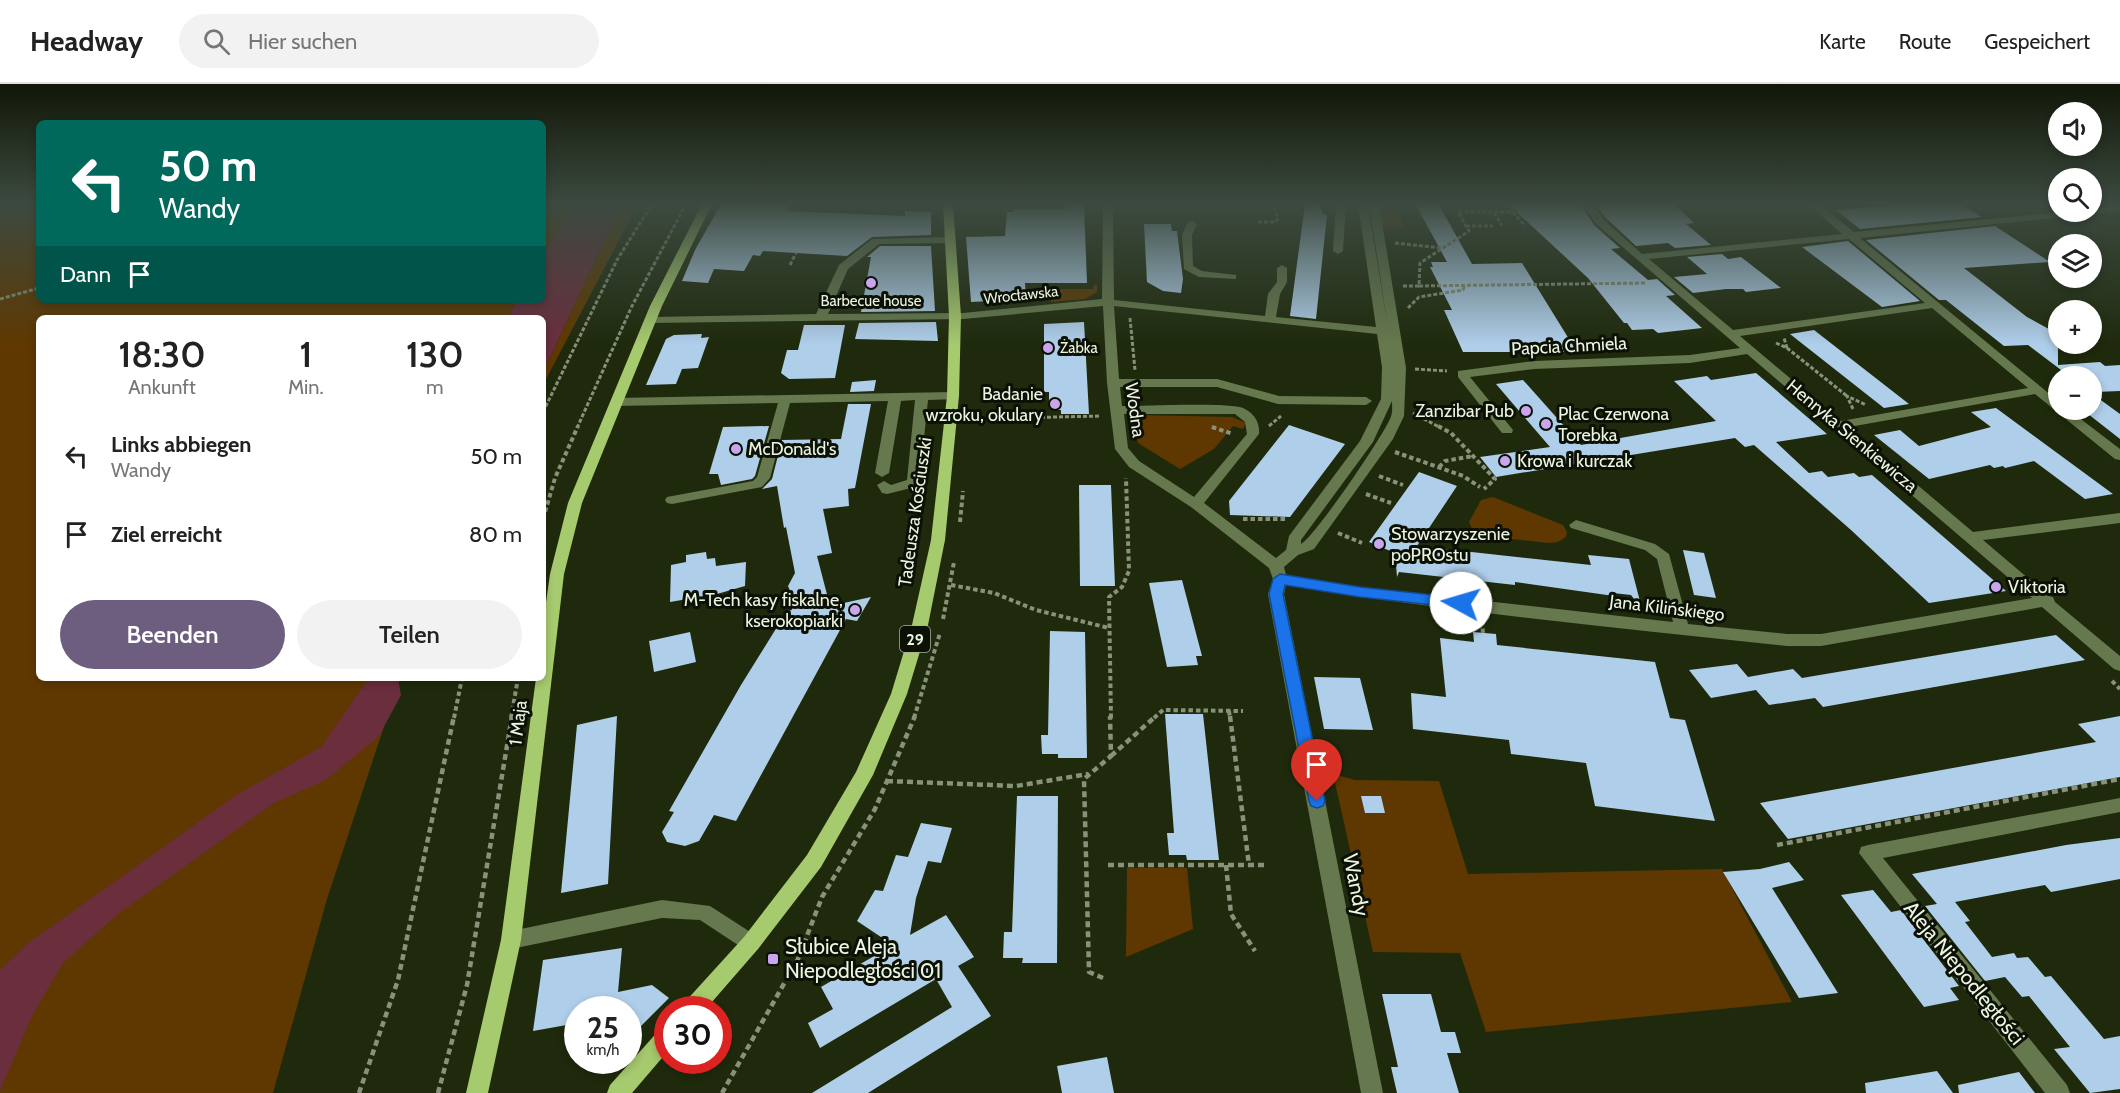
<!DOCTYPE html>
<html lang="de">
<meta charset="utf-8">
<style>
body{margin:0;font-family:Cabin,sans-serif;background:#f2f2f2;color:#222;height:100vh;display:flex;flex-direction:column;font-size:22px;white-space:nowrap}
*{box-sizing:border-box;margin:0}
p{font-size:20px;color:#767676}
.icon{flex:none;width:33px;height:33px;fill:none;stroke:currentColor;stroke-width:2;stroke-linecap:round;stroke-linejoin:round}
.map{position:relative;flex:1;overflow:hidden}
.side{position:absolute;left:36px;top:231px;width:510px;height:366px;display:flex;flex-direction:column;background:#fff;border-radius:9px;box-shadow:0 3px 9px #0003}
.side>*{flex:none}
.guide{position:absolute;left:36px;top:36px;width:510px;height:183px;border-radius:9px;box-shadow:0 3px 9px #0003;background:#00695c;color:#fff;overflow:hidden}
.buttons{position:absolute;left:2048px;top:18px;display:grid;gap:12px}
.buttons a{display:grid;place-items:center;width:54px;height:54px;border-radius:50%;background:#fff;box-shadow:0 3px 9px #0003;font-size:30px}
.speed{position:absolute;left:564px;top:912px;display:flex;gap:12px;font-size:30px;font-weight:700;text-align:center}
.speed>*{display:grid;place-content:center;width:78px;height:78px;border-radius:50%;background:#fff;box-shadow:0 3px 9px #0003;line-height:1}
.speed small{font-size:15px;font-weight:400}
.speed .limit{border:9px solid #d22;background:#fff;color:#111}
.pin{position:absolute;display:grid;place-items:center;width:51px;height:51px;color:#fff;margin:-62px -26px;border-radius:50% 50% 50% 0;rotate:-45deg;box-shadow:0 0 6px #0007}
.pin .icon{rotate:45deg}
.me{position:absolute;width:66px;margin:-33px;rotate:276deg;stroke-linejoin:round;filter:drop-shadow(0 0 4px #0008)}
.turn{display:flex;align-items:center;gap:21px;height:126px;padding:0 24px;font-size:27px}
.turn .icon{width:78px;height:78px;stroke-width:2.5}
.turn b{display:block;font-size:42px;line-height:51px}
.then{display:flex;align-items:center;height:57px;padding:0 24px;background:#0003;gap:12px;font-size:22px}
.eta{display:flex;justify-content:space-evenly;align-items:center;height:102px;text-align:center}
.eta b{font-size:36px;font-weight:600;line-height:42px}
.button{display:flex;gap:12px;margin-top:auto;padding:12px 24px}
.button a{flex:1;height:69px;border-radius:36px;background:#6d5d7e;color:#fff;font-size:24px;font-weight:600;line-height:69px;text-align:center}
.button a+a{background:#f2f2f2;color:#222}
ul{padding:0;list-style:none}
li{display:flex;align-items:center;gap:18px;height:78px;padding:0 24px}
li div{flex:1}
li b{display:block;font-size:22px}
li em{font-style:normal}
header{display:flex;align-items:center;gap:36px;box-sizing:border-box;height:84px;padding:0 30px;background:#fff;border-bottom:2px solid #e0e0e0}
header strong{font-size:28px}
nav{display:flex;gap:33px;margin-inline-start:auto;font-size:21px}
.search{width:420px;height:54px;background:#f2f2f2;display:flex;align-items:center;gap:15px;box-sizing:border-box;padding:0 21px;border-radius:33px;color:#767676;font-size:22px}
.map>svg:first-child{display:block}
</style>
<header>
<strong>Headway</strong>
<div class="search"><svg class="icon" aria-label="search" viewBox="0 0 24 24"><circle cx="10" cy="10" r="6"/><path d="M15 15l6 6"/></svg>Hier suchen</div>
<nav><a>Karte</a><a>Route</a><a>Gespeichert</a></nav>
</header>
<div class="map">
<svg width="2120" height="1009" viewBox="0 0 2120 1009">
<rect width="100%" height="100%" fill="#1f2a0c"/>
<path fill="#5f3801" d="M0,120H39V216H517L508,234H39V594H400L327,815L273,1009H0Z
M543,120H577L543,168Z
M626,120H638L543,301V288L605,156Z
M1378,120H1398L1403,144L1382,143Z
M1094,201H1097V208L1085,215L1051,218L1052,205H1093Z
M1136,331L1232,333L1246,339L1243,345L1233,342L1214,365L1180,385L1138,359L1133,334Z
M1493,413L1563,441L1567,448L1566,453L1558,458L1549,459L1484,452L1474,449L1469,438L1481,416Z
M1333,690L1355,696L1439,697L1468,790L1722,785L1792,918L1486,948L1460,869L1373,868Z
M1127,784H1187L1193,845L1126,873Z"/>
<path fill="#6a2e3d" d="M577,120H626L605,156L543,288V234H508L517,216H543V168Z
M369,594H398L401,611L379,652L326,696L274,719L118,830L63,879L32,932L0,1007V886L27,860L235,712L321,663Z"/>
<path fill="#afceea" d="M721,120H791L788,127L905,132V127L931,128V151L872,153L847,172L763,167L760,172L753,171L744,187L714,185L708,199L682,197L695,166Z
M1305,120H1319L1323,130L1327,131L1316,235L1290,232Z
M1508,120H1580L1595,142L1620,164L1611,165L1648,196L1657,195L1675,211L1666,212L1702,244L1658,249L1653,245L1632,246L1627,239H1624L1588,194Z
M1595,120H1674L1694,139L1686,140L1711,161L1675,164L1668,159L1636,162L1606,134Z
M1903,120H1960L1982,133L1860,145L1836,126Z
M1066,121H1084L1087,199H1025L1026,215L971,218L966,153L1005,152L1007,128H1014V125H1066Z
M1416,121H1439L1472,180L1522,179L1577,268H1463L1444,226H1452L1430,183H1433L1431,178H1447Z
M1144,140H1171L1172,147H1177L1183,195L1181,209L1163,207L1147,198Z
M1995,142L2050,178L1964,184L2027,233L2058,250V281L2100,278L2105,282L2120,281V307L2095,308L2102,314H2098L2120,330V355L2083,326H2091V292H2069L2028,261L2004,262L1946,216H1939L1866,156Z
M1848,157L1920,217L1882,223L1802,163Z
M880,162H931L935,227L861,228L871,173H867Z
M1722,170L1728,175L1741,173L1781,204L1746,208L1743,205H1726L1693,209L1674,193L1707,190L1687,173Z
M936,238L938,257L855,255L859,239Z
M1084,238L1089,330H1061V326H1053V320H1049V308H1044V240Z
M804,241H845L835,294L789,295L781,289L787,266H798Z
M1814,246L1909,320L1884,324L1790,250Z
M702,250L701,254L709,253L698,284L682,285L676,300L646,301L666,255L674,251Z
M1756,289L1827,350L1776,358L1809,389L1822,387L1828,393L1854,389L1859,393L1872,391L2006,507L1929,519L1851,446L1754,361L1745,363L1735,354L1496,393L1480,373L1550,363L1496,300L1523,296L1581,361L1716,337L1674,297L1707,292L1711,296Z
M876,296L874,307L850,308L852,298Z
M848,320H871L855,404L848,405L849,422L823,425L832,469L817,472L830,522L871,513L857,537L846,535L736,737L714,731L699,757L685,762L667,758L662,748L674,728L669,727L741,601L787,527L792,526L791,521L794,516L788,502L795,489L786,443L784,444L777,402L762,405L772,395L782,356L841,355Z
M1996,324L2113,410L2085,415L2034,377L2005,384L2003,382L1994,384L1990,381L1929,395L1874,351L1900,346L1919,362L1991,343L1971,328Z
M1289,341L1345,360L1290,433L1230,431L1229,417Z
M769,342L755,392L752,395L721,401L718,390H709L723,343Z
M1419,388L1457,402L1417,462L1591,481L1588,471L1629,475L1642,525L1631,511L1613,509L1614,512L1515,498V501L1399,488L1397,493L1395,469L1369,458Z
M1079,401H1111L1115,502H1080Z
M1683,466L1704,469L1716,514L1694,511Z
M706,468L707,475L715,474L716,482L746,478L745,502L717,510L670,518L671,481L686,478V471Z
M1182,496L1202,572H1196L1198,581L1167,583L1149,499Z
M1050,547L1085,548L1087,674H1058V670H1042L1041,651H1048Z
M690,548L696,578L654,588L649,557Z
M1473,548L1496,550L1497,561L1655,578L1670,634L1685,636L1715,737L1595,722L1586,679L1511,670L1509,656L1413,645L1411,609L1446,613L1440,554L1474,558Z
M2056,551L2085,576L1823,623L1815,614L1769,621L1756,606L1711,614L1689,586L1737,580L1748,593L1793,585L1802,594Z
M1314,593L1360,594L1373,646L1324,645Z
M1165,630H1203L1219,776H1187L1186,771H1169L1167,749H1174Z
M617,632L608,800L561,809L577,641Z
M2120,632V693L1788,755L1760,719L2096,658L2078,640Z
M1017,712H1058L1057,879H1022L1023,874H1003L1004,848H1012Z
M1361,712H1381L1385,729H1365Z
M921,739L952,744L941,779L928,777L916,814L910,851L946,831L974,873L958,882L991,932L868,1009H812L952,923L936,895L820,964L808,939L833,925L821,903L893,861L857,837L875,806L883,807L896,771L908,773Z
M2120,754V795L2051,808L2045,801L1955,818L1970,837L1965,838L1992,873L2014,869L2017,874L2028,873L2045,893L2051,892L2104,955L2120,952V1005L2090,1009L2054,965L2070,963L2029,912L2022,913L2005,893L1985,897L1925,822L1937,820L1912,790L2066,761Z
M1789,778L1804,796L1772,804L1838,909L1799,914L1723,788L1760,785Z
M1873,806L1891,828L1901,826L1959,902L1950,904L1959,916L1924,923L1841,811Z
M622,864L618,908L652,901L669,914L628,955V926H578V939L533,947L543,876Z
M1382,910H1431L1441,948H1455L1461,969H1447L1459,1009H1397L1391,983H1398Z
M1107,973L1114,1009H1062L1057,982Z
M1937,987L1953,1009H1866L1865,999Z
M2019,988L2035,1009H1959L1958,1001Z"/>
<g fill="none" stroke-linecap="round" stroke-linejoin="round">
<path stroke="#88927a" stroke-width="3" stroke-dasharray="4 2" stroke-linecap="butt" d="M1973,120L1980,125
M1513,128L1525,142
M1494,129L1502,141
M1258,138H1276L1278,134L1273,120
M1466,142H1493
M1395,159L1442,164
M790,181L796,169
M1403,202H1419L1420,179L1469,147L1458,128H1513L1508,120
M1419,202L1646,199
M0,215L39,204
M1408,224L1419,213L1463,206L1465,201
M1130,234L1135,286
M1776,259L1787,264L1784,254
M1787,264L1847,312
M1415,285L1447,287
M1853,325L1847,312L1866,321
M543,328L617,176L652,120
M1413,329L1441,344
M969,335L1101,332
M1269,342L1281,332
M1212,343L1215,344
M577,344L632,222L686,120"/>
<path stroke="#88927a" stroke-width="4" stroke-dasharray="4.5 3" stroke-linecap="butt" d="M1438,342L1451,349L1495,395L1484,405
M1212,343L1233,350
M1395,368L1463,392L1480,403
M1439,383L1445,377L1473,372
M1379,392L1403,401
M1366,410L1391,419
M543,435L555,394L578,342
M1243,435H1287
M960,438L963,407
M1338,449L1362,459
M951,501L994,509L1036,526L1109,544
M943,535L954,478
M1482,537L1483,549
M2112,597L2120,605
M1229,627L1230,634
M454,634L462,594
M511,634L518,594
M914,634L940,549
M1111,634L1109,513L1122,503L1129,487L1126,394
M1154,634L1163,626L1243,627"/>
<path stroke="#88927a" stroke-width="4.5" stroke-dasharray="6 4" stroke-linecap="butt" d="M1230,632L1249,781
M1111,672L1156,632
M887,697L1016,702L1088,690
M1777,761L2120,695
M1108,781H1264
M1226,781L1231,830L1255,867
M1103,894L1089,888L1084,695L1111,672L1110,632
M359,1009L398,896L454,632
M438,1009L467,901L512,632
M722,1009L798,875L822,813L875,725L915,632"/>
<path fill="#66784d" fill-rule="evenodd" d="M1103,120H1113L1114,216L1265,232L1268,210L1277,198V184L1282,181L1287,184V198L1280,210L1276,233L1376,243L1358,120H1368L1388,244L1369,120H1379L1406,284L1404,332L1393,355L1314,465L1298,471L1284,483L1286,491L1360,503L1673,538L1657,475L1645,466L1571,444L1569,441L1576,436L1655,460L1669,470L1688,540L1787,550H1821L2032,514L1747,270L1690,279L1534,285L1470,293L1513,346L1512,349H1502L1458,293V287L1534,277L1690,271L1740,264L1596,140L1582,120H1592L1604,136L1642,170L1842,150L1808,120H1819L1854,148L2062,128H2091V124L2120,121V127L1860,154L2058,317V326H2069L2120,365V376L2115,375L2035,310L1849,343L1973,448L2120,429V439L1983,456L2049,512L2053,513L2055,518L2120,572V587L2114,585L2042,523L1821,562H1787C1620,544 1452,528 1286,501L1284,510L1383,1009H1361L1268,510L1273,495L1269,484L1191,423L1129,383L1115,365L1107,299L1103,222L963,235L650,239L644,236L650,233L816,230L839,181L872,155L950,153L955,156L950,159L879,160L848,185L828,230L963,229L1102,215ZM1849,155L1925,219L1733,246L1649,175ZM1114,222L1377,250L1382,283L1381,315L1360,357L1289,452L1286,466L1276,474L1204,419L1259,350C1260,338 1254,329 1243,324C1230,318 1143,322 1122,322L1120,303H1217L1278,320L1366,321L1372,317L1366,313L1279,312L1217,295H1119ZM1932,224L2028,304L1841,337L1740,252ZM1392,317C1392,323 1393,329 1390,335C1381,355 1316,451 1301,460V456L1373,358ZM1124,330H1235L1245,338L1247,350L1194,413L1139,377L1128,364Z
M1336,120H1346L1343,167L1338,170L1333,167Z
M1192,137L1197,140L1192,151L1193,182L1202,187L1236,191V195L1199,193L1184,185L1182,151L1188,138Z
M953,308L957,309L959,312L957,315L928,316L919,402L887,410L882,409L877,401L884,397L891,401L907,396L915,316L901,317L889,389L882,393L875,389L888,317L790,319L770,394L762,403L672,420L667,419L665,416L667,413L753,397L757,393L778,319L616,322L610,318L616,314Z
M2120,714V728L1883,774L2067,1001L2070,1009H2045L1859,769L1861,763L1868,761Z
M662,816L710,822L758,853L761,859L758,865L751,868L744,865L700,836L662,834L511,865L504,862L501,856L504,850L511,847Z"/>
<path fill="#a6ca6e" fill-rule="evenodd" d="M702,120H712L662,222L582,419L564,490L521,856L488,1009H466L501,856L536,594H543V540L550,490L568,419L650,222Z
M943,120H953L961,232L959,312L945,456L928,541L907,610L873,691L821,783L758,865L705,926H681L684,919L744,853L807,771L856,688L891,610L912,541L931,456L947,312L949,232Z
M668,941V967L632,1009H607L610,1001L661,944Z"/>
</g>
<linearGradient id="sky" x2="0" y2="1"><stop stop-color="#111707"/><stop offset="0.46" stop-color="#3c4a40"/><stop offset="1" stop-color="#3c4a40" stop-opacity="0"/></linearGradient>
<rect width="2120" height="261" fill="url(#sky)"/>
<path fill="#1a73e8" stroke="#114b97" stroke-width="1.5" d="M1280,490L1360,503L1461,514L1468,519L1461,524L1360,513L1285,501L1283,510L1325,717L1323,722L1317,724L1311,722L1309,717L1269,510L1273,495Z"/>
<g fill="#c9a5ee" stroke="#0c1105" stroke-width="2">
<circle cx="871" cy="199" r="6"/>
<circle cx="1048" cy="264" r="6"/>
<circle cx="1055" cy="320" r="6"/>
<circle cx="1526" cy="327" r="6"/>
<circle cx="1546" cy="340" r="6"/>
<circle cx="736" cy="365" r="6"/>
<circle cx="1505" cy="377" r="6"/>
<circle cx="1379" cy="460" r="6"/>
<circle cx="1996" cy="503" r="6"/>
<circle cx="855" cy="526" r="6"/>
<rect x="767" y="869" width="12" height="12" rx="3"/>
</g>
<g text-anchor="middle" stroke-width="6" stroke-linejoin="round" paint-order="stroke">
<g font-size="15" fill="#ecf4e2" stroke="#0c1105">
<text transform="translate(1021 211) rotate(-6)" y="5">Wrocławska</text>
</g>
<g font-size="15" fill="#ecf4e2" stroke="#0c1105">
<text x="871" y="222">Barbecue house</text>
<text x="1060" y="269" text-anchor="start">Żabka</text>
</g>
<rect fill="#0c1105" stroke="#a9b0a0" stroke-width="1.5" x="900" y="542" width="30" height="26" rx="4.5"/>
<g font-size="16" font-weight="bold" fill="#ecf4e2">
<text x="915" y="561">29</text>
</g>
<g font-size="18" fill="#ecf4e2" stroke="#0c1105">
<text transform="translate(1569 262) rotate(-3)" y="6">Papcia Chmiela</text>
<text transform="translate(1135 326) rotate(82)" y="6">Wodna</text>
<text transform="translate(1852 352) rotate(40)" y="6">Henryka Sienkiewicza</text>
<text transform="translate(915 428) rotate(-82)" y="6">Tadeusza Kościuszki</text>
<text transform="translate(1667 524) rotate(7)" y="6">Jana Kilińskiego</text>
<text transform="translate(518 639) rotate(-83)" y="6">1 Maja</text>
</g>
<g font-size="18" fill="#ecf4e2" stroke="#0c1105" text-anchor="start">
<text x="1043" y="316" text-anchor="end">Badanie<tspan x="1043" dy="21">wzroku, okulary</tspan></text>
<text x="1514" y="333" text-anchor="end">Zanzibar Pub</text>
<text x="1558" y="336">Plac Czerwona<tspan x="1558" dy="21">Torebka</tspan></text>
<text x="748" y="371">McDonald's</text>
<text x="1517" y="383">Krowa i kurczak</text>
<text x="1391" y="456">Stowarzyszenie<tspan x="1391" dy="21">poPROstu</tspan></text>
<text x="2008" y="509">Viktoria</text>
<text x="843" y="522" text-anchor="end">M-Tech kasy fiskalne,<tspan x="843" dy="21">kserokopiarki</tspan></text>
</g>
<g font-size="21" fill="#ecf4e2" stroke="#0c1105">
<text transform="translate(1356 801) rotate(79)" y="7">Wandy</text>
<text transform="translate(1964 889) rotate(51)" y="7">Aleja Niepodległości</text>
</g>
<g font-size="21" fill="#ecf4e2" stroke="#0c1105" text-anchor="start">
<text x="785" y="870">Słubice Aleja<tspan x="785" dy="24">Niepodległości 01</tspan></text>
</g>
</g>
</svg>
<div class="buttons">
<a><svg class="icon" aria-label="sound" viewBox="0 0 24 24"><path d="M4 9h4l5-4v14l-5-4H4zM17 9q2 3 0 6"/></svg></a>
<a><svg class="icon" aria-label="search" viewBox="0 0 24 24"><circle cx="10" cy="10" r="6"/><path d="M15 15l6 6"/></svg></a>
<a><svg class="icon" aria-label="layers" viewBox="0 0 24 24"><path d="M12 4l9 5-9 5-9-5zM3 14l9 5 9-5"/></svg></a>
<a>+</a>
<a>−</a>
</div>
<div class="speed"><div>25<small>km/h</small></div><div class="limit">30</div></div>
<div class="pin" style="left:1317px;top:717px;background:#d93025"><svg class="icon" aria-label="arrive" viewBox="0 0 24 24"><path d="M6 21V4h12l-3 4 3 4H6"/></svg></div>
<svg class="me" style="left:1461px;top:519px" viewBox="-20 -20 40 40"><circle r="19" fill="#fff"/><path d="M0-13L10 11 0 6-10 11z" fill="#1a73e8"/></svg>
<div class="guide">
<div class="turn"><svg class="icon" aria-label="left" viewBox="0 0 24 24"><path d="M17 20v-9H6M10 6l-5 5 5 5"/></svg><div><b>50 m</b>Wandy</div></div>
<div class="then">Dann<svg class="icon" aria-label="arrive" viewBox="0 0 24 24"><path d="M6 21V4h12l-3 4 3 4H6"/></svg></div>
</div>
<section class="side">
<div class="eta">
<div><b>18:30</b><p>Ankunft</p></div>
<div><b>1</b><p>Min.</p></div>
<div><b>130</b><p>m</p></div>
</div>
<ul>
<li><svg class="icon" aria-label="left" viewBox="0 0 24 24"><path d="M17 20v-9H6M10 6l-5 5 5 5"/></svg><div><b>Links abbiegen</b><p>Wandy</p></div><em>50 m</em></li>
<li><svg class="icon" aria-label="arrive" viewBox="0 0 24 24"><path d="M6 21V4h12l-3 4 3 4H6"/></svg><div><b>Ziel erreicht</b></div><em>80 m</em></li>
</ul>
<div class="button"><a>Beenden</a><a>Teilen</a></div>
</section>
</div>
